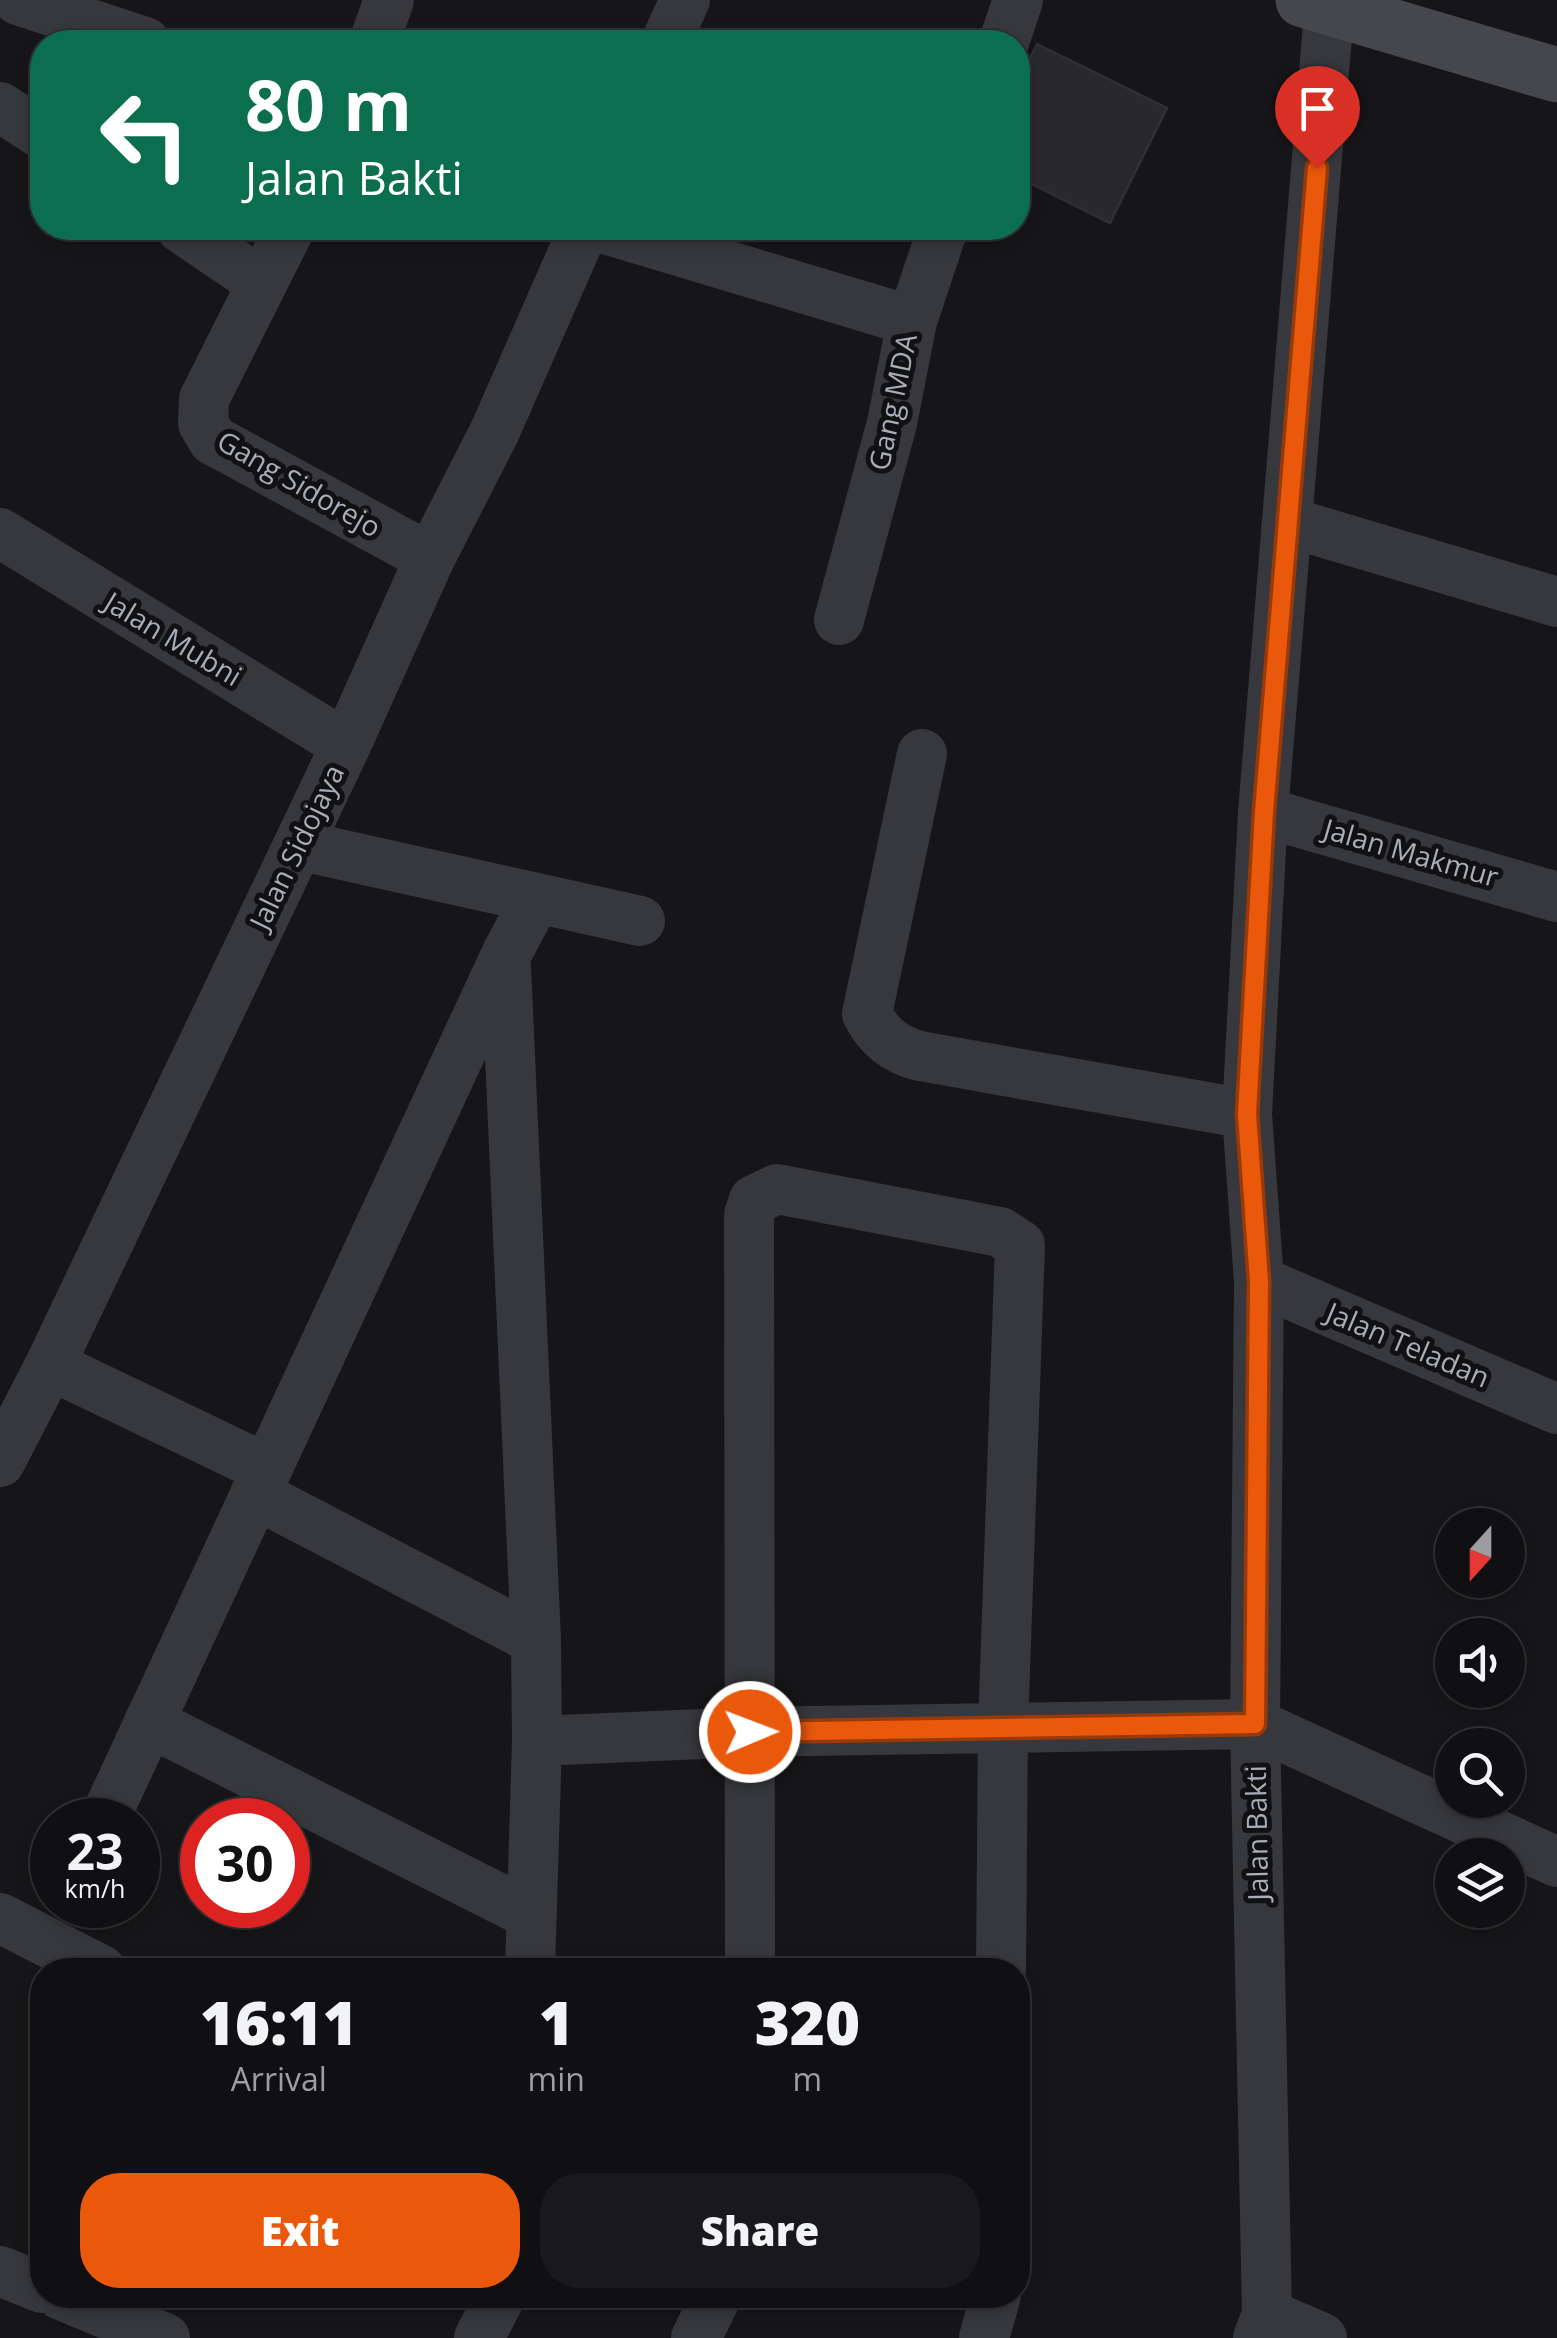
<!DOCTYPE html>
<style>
body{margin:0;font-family:"Open Sans",sans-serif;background:#19191b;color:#f1f3f6;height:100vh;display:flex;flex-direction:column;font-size:38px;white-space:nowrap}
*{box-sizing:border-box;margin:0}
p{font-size:32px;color:#9c9d9f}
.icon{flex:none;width:55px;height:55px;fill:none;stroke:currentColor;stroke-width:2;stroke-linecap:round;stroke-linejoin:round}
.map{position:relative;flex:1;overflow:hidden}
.sheet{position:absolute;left:30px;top:1958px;width:1000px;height:350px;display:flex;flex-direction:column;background:#101012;border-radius:40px;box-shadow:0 5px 15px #0003,0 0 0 2px #303032}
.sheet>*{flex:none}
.top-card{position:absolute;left:30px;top:30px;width:1000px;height:210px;border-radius:40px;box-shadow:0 5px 15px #0003,0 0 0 2px #303032;background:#0b6e4f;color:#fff;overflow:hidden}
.needle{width:65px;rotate:201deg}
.tools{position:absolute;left:1435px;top:1508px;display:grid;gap:20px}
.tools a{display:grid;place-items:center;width:90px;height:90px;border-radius:50%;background:#101012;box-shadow:0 5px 15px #0003,0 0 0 2px #303032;font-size:50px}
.speed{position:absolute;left:30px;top:1798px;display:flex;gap:20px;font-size:50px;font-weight:700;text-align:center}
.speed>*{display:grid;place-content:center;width:130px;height:130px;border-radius:50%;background:#101012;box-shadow:0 5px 15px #0003,0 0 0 2px #303032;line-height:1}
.speed small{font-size:25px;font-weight:400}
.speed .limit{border:15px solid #d22;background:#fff;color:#111}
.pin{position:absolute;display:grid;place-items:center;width:85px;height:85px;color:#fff;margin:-102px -42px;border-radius:50% 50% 50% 0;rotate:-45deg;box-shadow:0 0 10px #0007}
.pin .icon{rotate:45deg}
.me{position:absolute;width:110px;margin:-55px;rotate:89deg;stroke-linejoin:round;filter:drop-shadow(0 0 8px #0008)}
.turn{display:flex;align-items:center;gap:35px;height:210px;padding:0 50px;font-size:45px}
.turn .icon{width:130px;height:130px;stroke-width:2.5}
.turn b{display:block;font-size:70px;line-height:85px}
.eta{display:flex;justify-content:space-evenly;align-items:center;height:170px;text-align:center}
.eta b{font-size:60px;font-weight:800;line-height:70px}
.action{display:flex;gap:20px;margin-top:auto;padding:20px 50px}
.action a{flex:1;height:115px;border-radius:40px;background:#ea580c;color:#fff;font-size:40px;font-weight:800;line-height:115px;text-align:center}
.action a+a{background:#19191b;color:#f1f3f6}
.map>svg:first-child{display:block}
</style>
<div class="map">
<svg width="1557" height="2338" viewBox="0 0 1557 2338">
<rect width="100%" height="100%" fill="#161618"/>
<path fill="#29292c" stroke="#303034" stroke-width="2.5" d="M1037,44L1167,108L1110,223L1018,177V84Z"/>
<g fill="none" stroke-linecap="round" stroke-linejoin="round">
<path stroke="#37383d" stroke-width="50" d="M18,0L145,42
M374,42L389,0
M666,42L685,0
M1004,42L1018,0
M0,107L42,134
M181,228L262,283
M290,228L204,399L203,423L213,440L430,558
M602,228L912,321L892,423L839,620
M912,321L943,228
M1288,522L1557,602
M0,533L346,745
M922,754L867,1014C879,1037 895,1050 920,1056L1247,1114
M1263,812L1557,897
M298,845L640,921
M506,966L536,1640L537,1741L530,1970
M1259,1281L1557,1409
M50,1365L267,1469
M0,1462L50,1365L346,745L430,558L495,431L584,228
M255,1494L536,1640
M149,1722L530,1914
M537,1741L750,1732L1255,1724L1557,1862
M104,1820L506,955L536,898
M0,1918L101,1970
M750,1970L749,1215L754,1200L777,1189L1000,1232L1020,1245L1003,1727L1001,1970
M0,2271L42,2288
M61,2295L165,2338
M1267,2314L1322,2338
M479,2338L501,2295
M696,2338L717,2295
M984,2338L996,2295
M1258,2338L1267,2314L1255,1724L1259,1281L1247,1114L1263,812L1330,0"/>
<path stroke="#45474d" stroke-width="55" d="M1303,0L1557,75"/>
</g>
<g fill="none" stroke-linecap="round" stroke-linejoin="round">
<g stroke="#983908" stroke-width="25">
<path id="route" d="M750,1732L1255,1724L1259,1281L1247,1114L1264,812L1317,168"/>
</g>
<use href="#route" stroke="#ea580c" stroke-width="18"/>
</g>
<g text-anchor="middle" stroke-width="10" stroke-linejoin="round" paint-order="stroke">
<g font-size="28" fill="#a8adb8" stroke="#111113">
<text transform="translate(893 402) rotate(-78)" y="10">Gang MDA</text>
<text transform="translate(299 484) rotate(30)" y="10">Gang Sidorejo</text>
<text transform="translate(173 639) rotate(31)" y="10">Jalan Mubni</text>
<text transform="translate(297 847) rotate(-64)" y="10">Jalan Sidojaya</text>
<text transform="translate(1411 853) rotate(16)" y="10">Jalan Makmur</text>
<text transform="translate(1408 1345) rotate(23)" y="10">Jalan Teladan</text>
<text transform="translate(1257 1833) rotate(-91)" y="10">Jalan Bakti</text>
</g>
</g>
</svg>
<div class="tools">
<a><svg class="needle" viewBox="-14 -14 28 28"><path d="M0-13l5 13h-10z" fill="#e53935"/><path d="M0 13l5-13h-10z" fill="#9c9d9f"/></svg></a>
<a><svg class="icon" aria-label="sound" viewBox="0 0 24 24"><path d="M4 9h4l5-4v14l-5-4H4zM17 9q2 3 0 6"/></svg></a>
<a><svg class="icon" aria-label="search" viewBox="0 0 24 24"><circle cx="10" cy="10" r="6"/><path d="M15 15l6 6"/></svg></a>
<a><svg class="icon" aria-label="layers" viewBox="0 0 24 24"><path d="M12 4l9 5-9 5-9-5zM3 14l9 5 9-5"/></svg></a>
</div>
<div class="speed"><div>23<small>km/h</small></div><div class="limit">30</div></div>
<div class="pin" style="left:1317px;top:168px;background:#d93025"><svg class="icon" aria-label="arrive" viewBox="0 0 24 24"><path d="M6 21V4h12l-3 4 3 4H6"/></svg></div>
<svg class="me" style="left:750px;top:1732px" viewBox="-20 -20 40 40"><circle r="17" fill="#ea580c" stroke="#fff" stroke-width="3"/><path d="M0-11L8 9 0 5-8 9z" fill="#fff"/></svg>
<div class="top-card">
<div class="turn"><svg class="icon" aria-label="left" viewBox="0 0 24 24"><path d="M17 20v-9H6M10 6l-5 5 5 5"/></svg><div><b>80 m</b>Jalan Bakti</div></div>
</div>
<section class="sheet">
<div class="eta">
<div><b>16:11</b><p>Arrival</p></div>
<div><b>1</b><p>min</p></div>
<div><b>320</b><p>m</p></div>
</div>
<div class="action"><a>Exit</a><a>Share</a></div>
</section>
</div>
